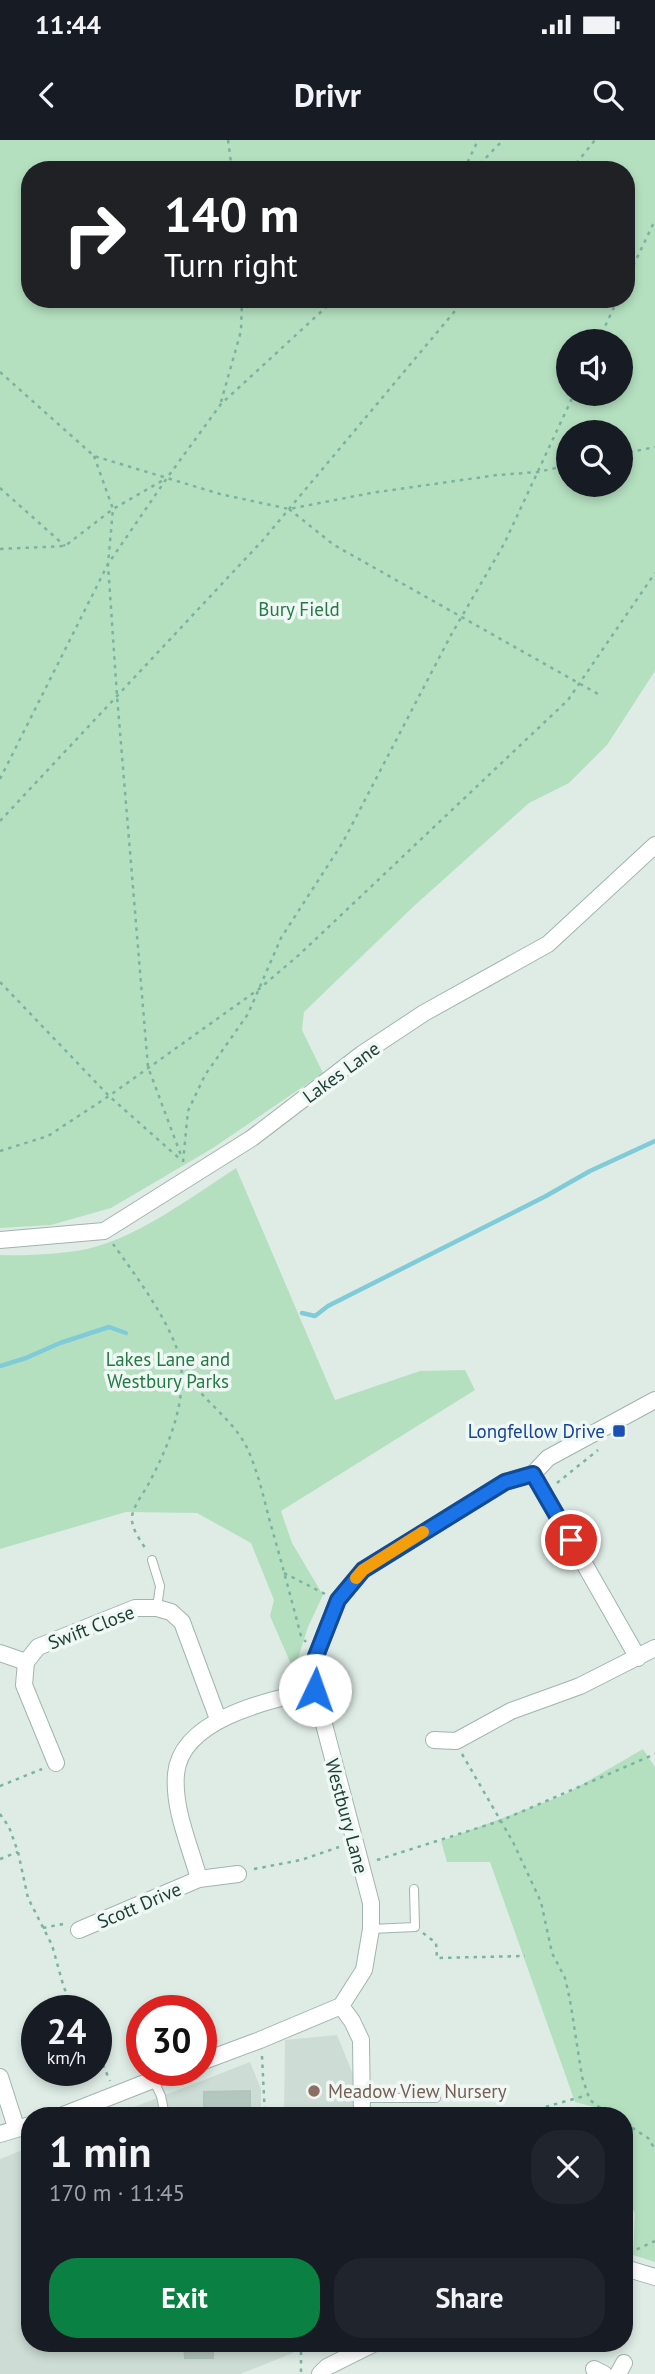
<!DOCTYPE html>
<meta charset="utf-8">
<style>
body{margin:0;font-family:"PT Sans",sans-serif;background:#20242c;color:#f1f3f6;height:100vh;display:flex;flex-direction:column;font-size:26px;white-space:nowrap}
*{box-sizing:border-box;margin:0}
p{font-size:23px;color:#9ea1a6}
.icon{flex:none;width:38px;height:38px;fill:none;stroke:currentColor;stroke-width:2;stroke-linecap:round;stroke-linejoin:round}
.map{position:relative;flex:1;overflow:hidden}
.details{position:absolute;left:21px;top:1967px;width:612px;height:245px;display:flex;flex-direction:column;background:#171b24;border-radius:28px;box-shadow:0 4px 10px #0003}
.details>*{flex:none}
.guide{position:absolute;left:21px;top:21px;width:614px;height:147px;border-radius:28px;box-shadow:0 4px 10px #0003;background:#202124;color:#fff;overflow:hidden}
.controls{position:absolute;left:556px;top:189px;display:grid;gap:14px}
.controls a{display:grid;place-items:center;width:77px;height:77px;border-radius:50%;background:#171b24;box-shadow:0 4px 10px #0003;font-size:35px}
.speed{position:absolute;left:21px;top:1855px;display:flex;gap:14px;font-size:35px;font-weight:700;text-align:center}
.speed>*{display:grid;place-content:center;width:91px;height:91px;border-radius:50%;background:#171b24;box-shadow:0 4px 10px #0003;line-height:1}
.speed small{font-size:18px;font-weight:400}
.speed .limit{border:10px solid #d22;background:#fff;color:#111}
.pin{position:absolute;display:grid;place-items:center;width:60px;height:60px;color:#fff;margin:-30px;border:4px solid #fff;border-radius:50%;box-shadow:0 2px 7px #0007}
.me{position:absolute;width:77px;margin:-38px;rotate:3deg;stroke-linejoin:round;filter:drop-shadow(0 0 5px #0008)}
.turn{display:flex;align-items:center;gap:24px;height:147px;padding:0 28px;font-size:32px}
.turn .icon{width:91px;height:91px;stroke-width:2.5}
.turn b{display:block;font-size:49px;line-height:60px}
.round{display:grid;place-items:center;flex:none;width:74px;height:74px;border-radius:28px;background:#20242c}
.headline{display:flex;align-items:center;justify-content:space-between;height:119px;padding:0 28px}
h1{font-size:42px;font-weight:700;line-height:52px}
.action{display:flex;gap:14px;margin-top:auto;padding:14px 28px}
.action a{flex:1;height:80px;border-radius:28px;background:#0b8043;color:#fff;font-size:28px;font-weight:700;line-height:80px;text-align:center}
.action a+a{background:#20242c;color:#f1f3f6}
.status{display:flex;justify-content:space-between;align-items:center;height:49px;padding:0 35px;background:#171b24;direction:ltr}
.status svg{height:19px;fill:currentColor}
header{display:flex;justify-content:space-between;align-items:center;height:91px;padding:0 28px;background:#171b24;font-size:32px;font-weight:700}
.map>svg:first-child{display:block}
</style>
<div class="status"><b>11:44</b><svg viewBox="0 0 49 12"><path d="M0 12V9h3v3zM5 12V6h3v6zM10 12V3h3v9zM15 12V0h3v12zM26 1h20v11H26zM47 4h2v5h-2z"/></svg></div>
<header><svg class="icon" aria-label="back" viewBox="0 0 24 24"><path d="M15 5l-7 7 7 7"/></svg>Drivr<svg class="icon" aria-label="search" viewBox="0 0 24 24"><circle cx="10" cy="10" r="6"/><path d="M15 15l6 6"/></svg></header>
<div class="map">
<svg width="655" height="2234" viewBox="0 0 655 2234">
<rect width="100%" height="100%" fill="#dfece6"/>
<path fill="#cddcd5" d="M337,1895L370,1976H284L285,1900Z
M250,1922L261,1949V1976H111Z
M30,2007V2203H292L293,2213L240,2234H0V2019Z"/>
<path fill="#b5e0c0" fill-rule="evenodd" d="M0,0H655V531L607,605L569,643L529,663L414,766L304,872L302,890L323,933L213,1008L111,1068L51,1085L0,1088ZM30,30H626V159H30ZM621,201V254H569V201ZM621,292V345H569V292Z
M236,1028L335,1260L420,1231L465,1230L475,1250L281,1371L292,1403L323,1455L308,1487L294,1531L270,1476L274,1460L251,1403L197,1373L126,1372L0,1409V1115C26,1116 62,1114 87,1109C137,1098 193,1056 236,1028Z
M643,1609L655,1627V2122L633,2115L635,2074L625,2049V1976H597L594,1967L575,1962L490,1722H447L441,1701L564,1655Z"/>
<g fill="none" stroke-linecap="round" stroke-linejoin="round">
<path stroke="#80cbd8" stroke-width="4.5" d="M302,1173L315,1176L328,1166L546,1056L590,1031L655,1001
M0,1226L26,1218L60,1203L109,1187L126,1193"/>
</g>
<path fill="#b4c7bf" stroke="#b0c6bd" stroke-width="2" d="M250,1951V1976H204V1952Z
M184,2203H213V2218H185Z"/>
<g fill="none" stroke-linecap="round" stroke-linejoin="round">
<g stroke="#a1b4ad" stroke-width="10">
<path id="lane" d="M152,1420L160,1446L157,1468
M371,1789L415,1787L414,1749
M153,1939L161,1956L165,1976
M362,1958H436"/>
</g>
<g stroke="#a1b4ad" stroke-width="18">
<path id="street" d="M0,1100L104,1091L252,998L362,914L424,873L548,804L655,705
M533,1334L638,1518
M0,1513L26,1522
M434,1600L456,1601L511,1571L580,1546L655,1508
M56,1623L24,1545L26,1522L38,1507L135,1468H157L171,1472L182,1482L218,1579
M199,1739C190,1706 173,1669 176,1634C181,1578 271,1560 315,1550
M79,1790L199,1739L238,1734
M341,1866L352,1881L361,1900L362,1976
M201,1922L260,1900L341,1866L364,1830L371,1789V1763L315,1550L316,1516L338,1460L363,1430L505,1342L533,1334L548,1318L655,1260
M0,1937L16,1987
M61,1976L178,1930
M0,1994L30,1985
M625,2128L655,2137
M594,2229L604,2234
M320,2234L327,2227L375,2203
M618,2234L624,2223"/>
</g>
<path stroke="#7bb3a1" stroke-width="2.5" stroke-dasharray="3.5 5" stroke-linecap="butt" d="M228,0L232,30
M464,30L478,0
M474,30L503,0
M571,30L595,0
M626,141L655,80
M598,201L618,159
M0,232L94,316L220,354L289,369L371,353L497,335L538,332L569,325
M221,262L241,191L242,159
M621,314L655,307
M94,316L113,369L108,424L117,556L148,927L182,1018
M0,348L65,406
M289,369L334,405L598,554
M0,409L65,406L113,369L165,339
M0,639L108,424L167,338L221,264L335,159
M0,681L263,400L465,159
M0,842L109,956L180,1019
M0,1011L48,996L109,956L259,849L300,814L568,560L655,433
M183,1022L188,971L205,935L248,874L281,798L343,702L451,495L504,404L574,254
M113,1104C134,1133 176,1189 181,1225C186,1265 167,1309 149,1343C144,1353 133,1366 132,1377C131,1389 141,1401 147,1411
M182,1226C198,1259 233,1277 248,1310C258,1332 264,1359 270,1382C281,1420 291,1458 301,1496L306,1502
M557,1343L598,1310
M284,1433L325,1454
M462,1614L513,1702L541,1762L552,1813L565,1838L570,1860L582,1937L590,1960L611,1976
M0,1646L42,1629
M0,1674L9,1687L18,1712L28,1758L52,1805L64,1848L77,1871
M0,1719L18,1712
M377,1720L500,1681L655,1614
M254,1729L301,1720L339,1707
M43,1788L63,1784
M423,1793L436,1803L437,1818L525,1816
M96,1909L110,1941
M262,1916L265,1976
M513,1976L588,1955
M625,1983L648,1998L655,2009
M629,2113L655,2101
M301,2203V2234"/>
<use href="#lane" stroke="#fff" stroke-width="8"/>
<use href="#street" stroke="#fff" stroke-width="16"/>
</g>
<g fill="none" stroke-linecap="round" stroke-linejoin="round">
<g stroke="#114b97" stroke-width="18">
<path id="route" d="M315,1550L316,1516L338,1460L363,1430L505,1342L533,1334L571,1400"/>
</g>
<use href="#route" stroke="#1a73e8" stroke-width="12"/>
<path stroke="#f59e0b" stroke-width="12" d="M356,1438L363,1430L423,1392"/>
</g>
<rect fill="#1a4fb4" stroke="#eff8f4" stroke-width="2.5" x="612" y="1284" width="14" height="14" rx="3.5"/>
<circle fill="#8d6e63" stroke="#eff8f4" stroke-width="2.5" cx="314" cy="1951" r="7"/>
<g text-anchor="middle" stroke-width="7" stroke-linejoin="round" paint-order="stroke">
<g font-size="19" fill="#247944" stroke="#eff8f4">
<text x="299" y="476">Bury Field</text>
<text x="168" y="1226">Lakes Lane and<tspan x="168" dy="22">Westbury Parks</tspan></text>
</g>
<g font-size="19" fill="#1e3e35" stroke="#eff8f4">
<text transform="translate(341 932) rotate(-36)" y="7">Lakes Lane</text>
<text transform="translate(91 1487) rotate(-21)" y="7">Swift Close</text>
<text transform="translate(347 1676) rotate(75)" y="7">Westbury Lane</text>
<text transform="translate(139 1765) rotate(-23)" y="7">Scott Drive</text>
</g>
<g font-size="19" fill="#164399" stroke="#eff8f4" text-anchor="end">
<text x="605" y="1298">Longfellow Drive</text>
</g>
<g font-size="19" fill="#785e54" stroke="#eff8f4" text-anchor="start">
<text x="328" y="1958">Meadow View Nursery</text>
</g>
</g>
</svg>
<div class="controls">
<a><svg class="icon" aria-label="sound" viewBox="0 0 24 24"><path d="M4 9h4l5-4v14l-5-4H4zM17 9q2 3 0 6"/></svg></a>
<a><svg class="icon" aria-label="search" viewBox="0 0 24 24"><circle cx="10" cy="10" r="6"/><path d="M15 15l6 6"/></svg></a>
</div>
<div class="speed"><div>24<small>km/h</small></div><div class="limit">30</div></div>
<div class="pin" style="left:571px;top:1400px;background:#d93025"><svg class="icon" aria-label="arrive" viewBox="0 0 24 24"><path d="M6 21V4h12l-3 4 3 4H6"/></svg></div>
<svg class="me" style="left:315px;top:1550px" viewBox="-20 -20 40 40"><circle r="19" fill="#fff"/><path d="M0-13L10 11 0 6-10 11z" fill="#1a73e8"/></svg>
<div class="guide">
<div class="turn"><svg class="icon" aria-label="right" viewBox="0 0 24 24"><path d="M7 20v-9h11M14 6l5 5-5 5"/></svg><div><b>140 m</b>Turn right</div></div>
</div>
<section class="details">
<div class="headline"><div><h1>1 min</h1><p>170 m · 11:45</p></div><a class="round"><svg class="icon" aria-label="close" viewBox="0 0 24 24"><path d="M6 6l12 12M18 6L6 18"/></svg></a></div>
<div class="action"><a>Exit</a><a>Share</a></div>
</section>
</div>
